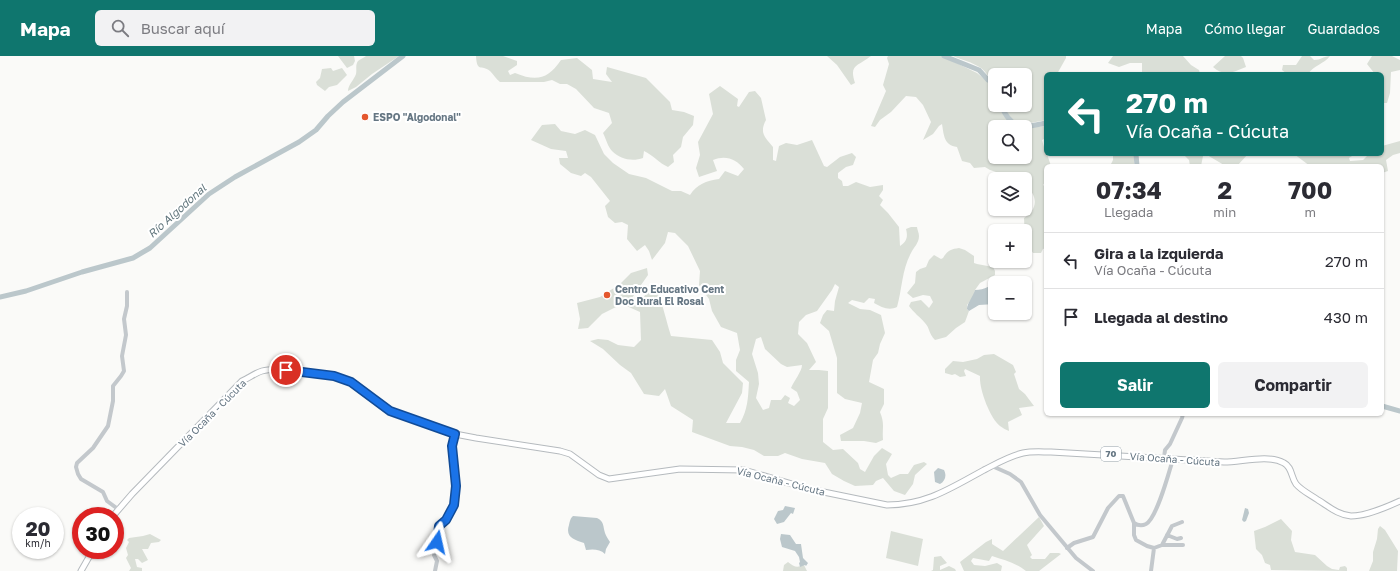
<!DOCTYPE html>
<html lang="es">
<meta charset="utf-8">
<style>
body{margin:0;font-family:"Golos Text",sans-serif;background:#f2f2f3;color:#2b2b33;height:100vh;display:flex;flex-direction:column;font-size:15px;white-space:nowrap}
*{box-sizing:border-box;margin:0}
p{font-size:13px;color:#7c7c81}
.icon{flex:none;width:22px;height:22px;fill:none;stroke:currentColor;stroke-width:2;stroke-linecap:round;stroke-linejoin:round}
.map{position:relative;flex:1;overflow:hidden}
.panel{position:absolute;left:1044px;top:108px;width:340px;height:252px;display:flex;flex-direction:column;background:#fff;border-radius:6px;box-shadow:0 1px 3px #0004}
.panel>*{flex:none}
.guide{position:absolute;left:1044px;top:16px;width:340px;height:84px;border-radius:6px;box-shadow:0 1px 3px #0004;background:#0f766e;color:#fff;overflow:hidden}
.buttons{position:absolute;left:988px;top:12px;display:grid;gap:8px}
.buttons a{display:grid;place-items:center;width:44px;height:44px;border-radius:6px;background:#fff;box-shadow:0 1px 3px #0004;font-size:20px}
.speed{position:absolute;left:12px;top:451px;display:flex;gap:8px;font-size:20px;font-weight:700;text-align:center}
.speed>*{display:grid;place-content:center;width:52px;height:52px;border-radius:50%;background:#fff;box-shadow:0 1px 3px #0004;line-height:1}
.speed small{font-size:10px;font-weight:400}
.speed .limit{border:6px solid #d22;background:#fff;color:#111}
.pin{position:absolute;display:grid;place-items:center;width:34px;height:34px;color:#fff;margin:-17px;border:2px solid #fff;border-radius:50%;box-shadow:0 1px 4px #0007}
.me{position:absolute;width:44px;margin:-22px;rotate:11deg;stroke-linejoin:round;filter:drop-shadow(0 0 3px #0008)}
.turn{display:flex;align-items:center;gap:14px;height:84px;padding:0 16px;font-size:18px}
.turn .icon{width:52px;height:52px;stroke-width:2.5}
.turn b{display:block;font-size:28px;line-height:34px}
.eta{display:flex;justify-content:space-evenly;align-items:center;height:68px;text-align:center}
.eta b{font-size:24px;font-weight:700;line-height:28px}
.action{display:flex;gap:8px;margin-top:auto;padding:8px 16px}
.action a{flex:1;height:46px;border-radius:6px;background:#0f766e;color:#fff;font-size:16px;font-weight:700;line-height:46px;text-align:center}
.action a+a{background:#f2f2f3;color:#2b2b33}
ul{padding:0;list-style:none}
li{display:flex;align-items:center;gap:12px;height:56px;padding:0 16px;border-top:1px solid #e1e1e2}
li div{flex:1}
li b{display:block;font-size:15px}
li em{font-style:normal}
header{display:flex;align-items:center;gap:24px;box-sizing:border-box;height:56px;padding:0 20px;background:#0f766e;color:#fff}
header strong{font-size:19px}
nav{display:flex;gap:22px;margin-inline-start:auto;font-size:14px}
.search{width:280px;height:36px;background:#f2f2f3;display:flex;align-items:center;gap:10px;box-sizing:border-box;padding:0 14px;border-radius:6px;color:#7c7c81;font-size:15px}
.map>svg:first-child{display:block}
</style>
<header>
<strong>Mapa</strong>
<div class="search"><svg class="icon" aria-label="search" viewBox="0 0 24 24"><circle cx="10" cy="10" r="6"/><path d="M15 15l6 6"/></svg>Buscar aquí</div>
<nav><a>Mapa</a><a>Cómo llegar</a><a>Guardados</a></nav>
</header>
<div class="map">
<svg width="1400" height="515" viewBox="0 0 1400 515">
<rect width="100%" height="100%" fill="#fafaf8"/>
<path fill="#dadfd7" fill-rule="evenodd" d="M338,0H354L355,5L353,9L347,12Z
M366,0H399L372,18L356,31L348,35C348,29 354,24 356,18C357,14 355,9 358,5C360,3 364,2 366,0Z
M476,0H503L517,5V9L508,15L510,19L515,17C537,26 548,23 561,4L577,2L592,14L593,23L612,26L606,18L607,11L646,22L670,46L672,54L684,56L694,60L693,69L683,81L681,91L673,99L674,106L668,111C659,107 653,99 644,95L643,102C632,106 620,103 612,95C608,91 606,83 603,77L612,67L609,57L594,52L576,33L567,28H560L552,24L544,26H500C496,23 493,18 490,15C481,8 477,17 476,0Z
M827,0H871C857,11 849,8 855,27L851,29L837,9Z
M888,0H942L977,17L989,27L993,29L995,36V49H999C1003,60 1009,68 1021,71H995V101H1025V72L1046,70V82L1042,84L1046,98H1047L1051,110H1046V125L1043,129L1046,131V192L1043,193L1041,197H1033L1025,184L1024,162C1037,154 1039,141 1026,130L1025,131V123H1000L1002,118L990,114L985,111L974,112L970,107L962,105L957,91C944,89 944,80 942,68L939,70L933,78L923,84L931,66L923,49L916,41L906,40L891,56L880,64L875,71L871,70L886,35L883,29L889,8L887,2Z
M953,0H1066V2L1057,18H1046V64C1024,68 1014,73 1003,49H1025V19H995V26C989,22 986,16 981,12C972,6 962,4 953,0Z
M1113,0H1183L1191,9L1199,14L1200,18H1138L1142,16V7H1130L1119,11L1108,7Z
M1225,0H1241L1243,2L1246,11C1234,16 1224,21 1213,11Z
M1302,0H1310L1314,4C1321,4 1324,0 1330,0C1324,8 1314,9 1308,18H1287L1282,14L1283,9H1296Z
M1372,0H1392L1400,4V14L1391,16L1390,37L1387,47H1382V18H1375L1367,8Z
M331,12L333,15L342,12L347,19L337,29L329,31L325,35L317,29L316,26L320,22L322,13Z
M720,30L738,43L737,50L739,51L749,36L755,35L761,42L766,64C759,77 765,81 773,91V104L776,105L779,90L786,87L797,89L812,84L824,110L827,111L840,101L852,97L856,101L853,109L846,111L838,117V122L842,125L843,130H848L856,126L870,131L883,129V134L879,140L883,144L880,149L888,157L899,171L900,190C907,186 908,180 906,173L911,171H917C917,173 919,177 919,180C919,187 914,191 911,197C902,213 902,234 897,251C889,255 881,251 874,247L875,243L869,242L864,247L852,244L848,247L860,253L870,254L881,259L885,277L880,288L878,297L873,304L869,326L884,333V348L880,356C885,368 882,372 883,384L876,387L864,385H841L840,379L853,372L860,357L862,347L845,343L837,337V302L829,275L820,267L823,259L827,254L834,255L835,245L839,231L835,228L832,234L817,255L806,259L799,266L798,278L807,287L816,306L809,314H819L828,315V352L823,363V386L833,394L843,393L858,407L860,413L865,416L874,400L882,392L892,398L886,408L888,419L891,422L900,418H908L914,409L924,406L927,408L915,419L913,428L905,439L894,435L883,422L876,425L873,429L855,430L844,425L832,418L825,407L802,403L785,397L778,400H764L754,394L742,391L730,390L692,376L693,364L671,350L665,333L659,340L644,338L631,317L620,309L603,293L590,285L598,283L608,284L618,289L634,291L641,284L640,256L622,248L602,258L588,272L578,273L580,263L577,247L600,241L620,228L631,217L647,212L648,219L632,242L642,244L649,233L657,234C663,249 666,264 671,280L712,284L720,296L723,307L743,327L742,337L726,367H740C748,353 748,342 749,326L736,315V304L740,294L737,277L721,271L712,255L709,243L699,229L700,215L688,190L675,177L668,176L665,187L652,204L649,195L645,189L637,195L627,183L628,169L622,166L615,167L608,161L605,150L610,145L591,121L585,117L581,120L571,117L560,108L559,102H568L566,95L551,93L531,84L542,69L555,68L561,75L575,78L585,74L595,79L604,98L613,107L629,118L646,122L672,135H681L690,139C697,128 706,125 719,123L725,115L738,120L744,113C736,103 726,99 713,104L717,115L699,121L696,112L700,99L698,86L713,58L709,38ZM761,281L765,293L781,308L787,311L802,309C802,315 794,325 791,332L797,336L800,344L794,350L788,347L790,342L785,339L781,344H771L769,352L763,354L756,342L759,328L758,317L752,298L756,283Z
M1400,85V97L1393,99L1386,104L1388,115L1382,117V110H1310L1294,98H1355L1349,102L1350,105L1363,104L1369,98H1382V90Z
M1113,98H1134V110H1110L1113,104Z
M1183,98H1248L1237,110L1224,109L1207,99L1203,100L1201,110H1190L1189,104Z
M959,192L965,194L974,200V207L977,208L993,211L995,215V219L980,227L975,234L973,241L967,249V253L969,255L965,266L956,272L946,281L935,284C928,277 930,272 925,267C920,261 914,257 909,250L911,246L921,244L929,252L933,246L930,240L923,239L913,242L907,237L915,227L916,216L920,213L926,211L929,204L934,199L941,203L943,202C947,195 951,193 959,192Z
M994,298L1013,309L1016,316L1014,318L1019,333L1025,338L1034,350L1019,352L1022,359L1008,366L1009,375C1006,374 1003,372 1000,370C990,362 979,333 980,320L965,313L964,315L966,320L960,321L955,318L952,319L945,317V313L953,305L963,306L977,303L984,299Z
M1039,461L1044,470L1027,489L1032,499L1030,501L1032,503H1045L1050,497H1059L1061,498L1039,515H1026C1016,507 1004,504 992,500L989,505L973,502L971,505L974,509L985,510L997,507L1002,510L1001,515H964L960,506L986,486L992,483V488L1003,495Z
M1281,463L1292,475L1291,484L1295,496L1315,499L1327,510L1332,513L1339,514L1340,511L1345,510L1347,512V515L1271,514L1270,509L1265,507L1262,499L1256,493L1254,475L1265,471Z
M1380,470L1385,474L1398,495L1397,515H1369L1373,505V496L1377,483L1378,473Z
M891,475L923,483L918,510L886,502Z
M150,478L161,484L159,486L151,487L148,493H142L148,504L142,507L138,503H135L137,511L142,512V515H129L131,512L126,502L128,499L126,492L129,486L127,484L129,482L143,480Z
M941,500L947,507L940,510V514L949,510L955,513L956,515H931L933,514L934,501Z
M788,506C794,511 797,512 804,509L807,515H783L784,509Z"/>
<path fill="#bbc7cb" d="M999,224H1002L1004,227H995V248L979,249L969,255L967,253C967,247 973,241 975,234C985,234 991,229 999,224Z
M938,412L944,414C947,420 945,425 940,428L935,426L934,416Z
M785,450L795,452L793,458L791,457L784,466L777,468L774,463L778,455L783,454Z
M1245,452L1248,453L1249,457L1246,465L1244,466L1242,464Z
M573,460L597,462C604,465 603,470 605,477C606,480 608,483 610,486L606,493L605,498C600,493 593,493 586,494L584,487C574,484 565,481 569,469C570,465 570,463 573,460Z
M781,478L790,479L796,488H801L803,502L808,507L806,510L805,509L800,511L799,507L800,506L799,501L795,495L782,491L780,483Z"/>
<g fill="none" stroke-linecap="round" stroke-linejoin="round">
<path stroke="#bbc7cb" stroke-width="5" d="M944,0L979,14L988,24L994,27L995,31
M1001,49C1011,74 1023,72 1046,67
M1136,98L1137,110
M0,241L26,235L82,216L133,202L150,192L209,138L235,121L299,86L316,74L328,60L343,46L403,0
M1382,350L1400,355"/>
<g stroke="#b5babe" stroke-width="7">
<path id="major" d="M113,460L132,438L242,325C249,322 255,317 262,315C279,310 334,319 351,326L390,355L455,378L476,382L560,395L570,398L599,419L609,423L680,413L744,414L809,433L887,449C926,449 951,432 984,414C996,408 1009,400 1023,397C1032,395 1042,396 1051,396L1224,406C1242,406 1268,398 1284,407C1292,411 1291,421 1296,428C1302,435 1311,439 1318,444C1328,450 1338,459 1351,460C1365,460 1387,451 1400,445
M81,515L93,494"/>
</g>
<path stroke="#c3c8cc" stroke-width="4" d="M1164,402L1165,394L1170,388L1182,362L1183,358
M992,410L1010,418L1021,426L1040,459L1076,502L1093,515
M118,453L107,445L103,436L81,423L78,418L76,411L77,407L93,392L108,370L113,345V330L121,320L124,315L122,300L126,279L124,263L127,250V236
M1134,467V479L1136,484L1147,490L1154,492L1162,489L1172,470L1182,466
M1167,479L1177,483L1181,482
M1162,489H1183
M1067,492L1074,487L1093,481L1108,452L1119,440H1123L1134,467C1137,469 1142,470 1146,468C1157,462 1169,416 1173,403
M435,515L437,505L434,499L438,479L439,469L447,464L453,449L456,430L452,391L455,378
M1151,515L1154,492"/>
<use href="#major" stroke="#fff" stroke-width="5"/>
</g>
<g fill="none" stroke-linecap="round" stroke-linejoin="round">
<g stroke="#114b97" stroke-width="10">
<path id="route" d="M286,314L334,320L351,326L390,355L455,378L452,390L456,430L454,449L446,464L439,470L437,486"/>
</g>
<use href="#route" stroke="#1a73e8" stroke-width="7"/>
</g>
<g fill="#e4572e" stroke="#fff" stroke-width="1.5">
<circle cx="365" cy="61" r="4"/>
<circle cx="607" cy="239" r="4"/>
</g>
<g text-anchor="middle" stroke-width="4" stroke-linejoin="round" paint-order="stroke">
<rect fill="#fff" stroke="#939fa8" stroke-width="1" x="1101" y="391" width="20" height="14" rx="3"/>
<g font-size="9" font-weight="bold" fill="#657683">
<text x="1111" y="401">70</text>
</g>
<g font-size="10" font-weight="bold" fill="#657683" stroke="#fff" text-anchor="start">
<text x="373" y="65">ESPO "Algodonal"</text>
<text x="615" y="237">Centro Educativo Cent<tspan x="615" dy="12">Doc Rural El Rosal</tspan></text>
</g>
<g font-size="10" fill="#657683" stroke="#fff">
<text transform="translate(212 357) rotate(-45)" y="4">Vía Ocaña - Cúcuta</text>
<text transform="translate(1175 403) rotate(4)" y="4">Vía Ocaña - Cúcuta</text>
<text transform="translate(781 425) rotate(14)" y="4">Vía Ocaña - Cúcuta</text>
</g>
<g font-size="11" font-style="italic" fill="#60757c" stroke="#fff">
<text transform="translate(177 155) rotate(-42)" y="4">Río Algodonal</text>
</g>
</g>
</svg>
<div class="buttons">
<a><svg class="icon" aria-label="sound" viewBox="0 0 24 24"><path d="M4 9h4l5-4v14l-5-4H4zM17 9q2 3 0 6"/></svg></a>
<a><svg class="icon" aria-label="search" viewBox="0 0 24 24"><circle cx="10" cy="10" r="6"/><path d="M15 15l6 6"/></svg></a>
<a><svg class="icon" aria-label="layers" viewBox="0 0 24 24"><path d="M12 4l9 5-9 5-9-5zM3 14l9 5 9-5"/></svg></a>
<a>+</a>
<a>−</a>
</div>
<div class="speed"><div>20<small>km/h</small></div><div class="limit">30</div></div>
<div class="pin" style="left:286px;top:314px;background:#d93025"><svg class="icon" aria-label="arrive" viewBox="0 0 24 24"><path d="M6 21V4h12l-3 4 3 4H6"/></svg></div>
<svg class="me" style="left:437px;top:486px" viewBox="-20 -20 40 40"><path d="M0-17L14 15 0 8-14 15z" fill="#1a73e8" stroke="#fff" stroke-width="4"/></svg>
<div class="guide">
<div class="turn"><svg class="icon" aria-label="left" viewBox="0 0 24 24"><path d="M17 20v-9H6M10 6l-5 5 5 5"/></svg><div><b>270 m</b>Vía Ocaña - Cúcuta</div></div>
</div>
<section class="panel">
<div class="eta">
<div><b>07:34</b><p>Llegada</p></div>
<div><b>2</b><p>min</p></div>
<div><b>700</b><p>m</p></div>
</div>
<ul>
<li><svg class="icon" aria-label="left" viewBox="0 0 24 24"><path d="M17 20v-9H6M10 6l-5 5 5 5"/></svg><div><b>Gira a la izquierda</b><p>Vía Ocaña - Cúcuta</p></div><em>270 m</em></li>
<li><svg class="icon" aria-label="arrive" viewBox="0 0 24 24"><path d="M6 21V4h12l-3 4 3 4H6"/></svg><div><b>Llegada al destino</b></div><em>430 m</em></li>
</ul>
<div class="action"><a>Salir</a><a>Compartir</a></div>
</section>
</div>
